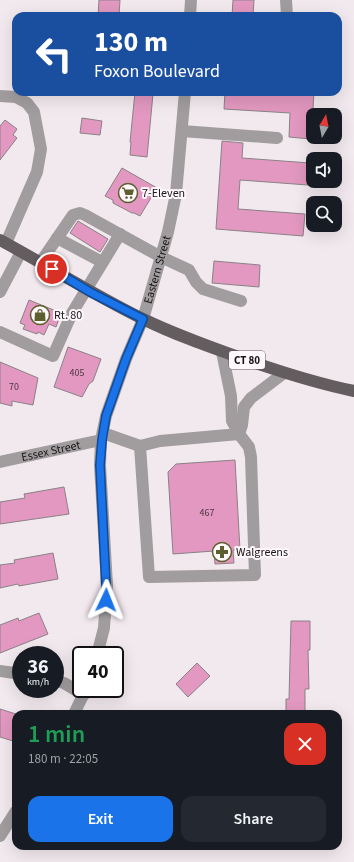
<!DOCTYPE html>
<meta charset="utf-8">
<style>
body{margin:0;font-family:"Source Sans 3",sans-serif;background:#242831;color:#f1f3f6;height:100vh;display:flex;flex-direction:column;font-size:15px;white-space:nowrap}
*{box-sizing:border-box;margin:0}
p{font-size:13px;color:#9ea1a6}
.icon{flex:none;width:22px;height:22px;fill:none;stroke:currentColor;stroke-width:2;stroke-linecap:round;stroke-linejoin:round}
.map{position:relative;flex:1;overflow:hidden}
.sheet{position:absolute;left:12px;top:710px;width:330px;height:140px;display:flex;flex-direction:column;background:#171b24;border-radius:12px;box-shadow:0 4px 16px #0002}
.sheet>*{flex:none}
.top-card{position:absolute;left:12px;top:12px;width:330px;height:84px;border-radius:12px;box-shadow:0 4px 16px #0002;background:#1a4fa0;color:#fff;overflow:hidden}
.needle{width:26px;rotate:10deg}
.tools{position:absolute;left:306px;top:108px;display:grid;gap:8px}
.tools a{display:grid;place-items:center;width:36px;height:36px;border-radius:8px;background:#171b24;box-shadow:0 4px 16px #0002;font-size:20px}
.speed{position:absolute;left:12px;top:646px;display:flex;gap:8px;font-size:20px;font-weight:700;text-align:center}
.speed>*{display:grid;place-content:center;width:52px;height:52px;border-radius:50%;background:#171b24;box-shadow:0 4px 16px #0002;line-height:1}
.speed small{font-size:10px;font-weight:400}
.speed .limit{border:2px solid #111;border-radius:6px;background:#fff;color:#111}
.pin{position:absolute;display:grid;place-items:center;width:34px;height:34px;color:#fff;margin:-17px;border:2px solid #fff;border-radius:50%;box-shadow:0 1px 4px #0007}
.me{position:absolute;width:44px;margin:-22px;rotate:2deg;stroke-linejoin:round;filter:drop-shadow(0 0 3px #0008)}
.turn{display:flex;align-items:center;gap:14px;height:84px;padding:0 16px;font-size:18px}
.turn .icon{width:52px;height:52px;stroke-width:2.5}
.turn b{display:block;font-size:28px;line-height:34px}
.round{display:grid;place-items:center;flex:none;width:42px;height:42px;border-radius:12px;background:#242831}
.headline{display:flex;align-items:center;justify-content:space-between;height:68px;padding:0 16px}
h1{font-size:24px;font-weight:600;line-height:30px;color:#1e9e55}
.button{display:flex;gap:8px;margin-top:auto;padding:8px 16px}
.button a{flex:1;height:46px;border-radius:12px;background:#1a73e8;color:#fff;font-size:16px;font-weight:600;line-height:46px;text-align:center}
.button a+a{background:#242831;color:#f1f3f6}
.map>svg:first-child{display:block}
</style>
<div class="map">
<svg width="354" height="862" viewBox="0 0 354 862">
<rect width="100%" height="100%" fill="#f2e9ee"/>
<path fill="#e298c0" stroke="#898285" d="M99,0H120L119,16H98Z
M233,0H254L253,16H232Z
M135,92L153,94L147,157L130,155L131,142H130Z
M225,92H314L311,139L289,137L290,113L224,109Z
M82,118L102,121L100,135L80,133Z
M5,120L17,129L13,135L17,138L0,160V126Z
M222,141L243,143L242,158L310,163L308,185L240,180L238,209L305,214L303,236L216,229Z
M122,168L157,188L140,216L134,213H132L113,203V200L105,196Z
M78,221L108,239L100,252L70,233Z
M214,261L260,265L259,287L212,283Z
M29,300L61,313L56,327L49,324L44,335L38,332L37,334L23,329L25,325L20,323Z
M68,347L101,359L93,381L89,384L82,397L54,387Z
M0,362L38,378L33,405L12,401V406L0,403Z
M235,460L240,550H233L234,563L215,564L214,551L173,554L168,472L176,464Z
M64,487L69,514L0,524V502L25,498L24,494Z
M53,553L58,579L19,586L18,584L0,588V565L15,563L14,560Z
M39,613L48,634L0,653V625L18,618L19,621Z
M291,621H310V650H308L309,689H305V714H286V699H289Z
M197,663L210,676L188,697L176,684Z
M0,709L16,714V728L13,741L0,737Z"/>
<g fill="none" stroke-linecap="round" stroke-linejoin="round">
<g stroke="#a19d9f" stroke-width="12">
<path d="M286,0L287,16"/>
<path d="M190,16L191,0"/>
<path d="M0,96L16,97L27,103L34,112L41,149L37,172L6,243"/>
<path d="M182,131L277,138"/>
<path d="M57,238L102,262"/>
<path d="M40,263L73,215L80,213L85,215L161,257L189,270L196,282L203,289L241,301"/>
<path d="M0,292L21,252"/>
<path d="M0,332L53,356L72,313L120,234"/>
<path d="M222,352L231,396L232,421L239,434L249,447L251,457L255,575L149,577L140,446L160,441L239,434"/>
<path d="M103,433L140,446"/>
<path d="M239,434L242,425L244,407L251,398L284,373"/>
<path id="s1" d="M0,462L101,440"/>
<path id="s2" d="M97,655L104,628L107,585L100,465L101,440L106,416L126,359L143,319L168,232L176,194L185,92"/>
<path d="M0,671L21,674"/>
<path d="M55,681L64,683L84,695"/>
<path d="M74,714L86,689"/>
<path d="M0,836L16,811"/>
</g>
<path stroke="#635d60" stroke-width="12" d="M0,240C48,266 94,295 143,319C176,335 207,346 241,358C278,371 315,383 354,391"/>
</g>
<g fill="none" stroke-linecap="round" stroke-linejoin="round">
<g stroke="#114b97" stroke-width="10">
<path id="route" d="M52,269L90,292L143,319L126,359L106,416L102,440L100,465L106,585V600"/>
</g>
<use href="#route" stroke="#1a73e8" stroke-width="7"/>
</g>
<defs>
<g id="supermarket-ring" transform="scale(1)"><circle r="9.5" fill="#fef7fb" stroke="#5c602e" stroke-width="1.5"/><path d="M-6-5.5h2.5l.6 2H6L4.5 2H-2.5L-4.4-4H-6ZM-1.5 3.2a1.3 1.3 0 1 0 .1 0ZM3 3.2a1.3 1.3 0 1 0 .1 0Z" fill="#5c602e"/></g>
<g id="shop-ring" transform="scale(1)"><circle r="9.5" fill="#fef7fb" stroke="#5c602e" stroke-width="1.5"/><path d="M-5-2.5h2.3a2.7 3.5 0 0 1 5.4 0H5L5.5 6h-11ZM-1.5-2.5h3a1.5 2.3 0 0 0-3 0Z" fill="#5c602e"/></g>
<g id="pharmacy-ring" transform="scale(1)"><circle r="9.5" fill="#fef7fb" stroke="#5c602e" stroke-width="1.5"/><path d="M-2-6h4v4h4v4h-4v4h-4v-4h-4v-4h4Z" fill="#5c602e"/></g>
</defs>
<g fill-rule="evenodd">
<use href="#supermarket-ring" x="128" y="193"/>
<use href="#shop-ring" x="40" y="315"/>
<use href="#pharmacy-ring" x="222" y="552"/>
</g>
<g text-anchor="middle" stroke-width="4" stroke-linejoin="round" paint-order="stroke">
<g font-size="10" fill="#4a3640">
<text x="77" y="376">405</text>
<text x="14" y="390">70</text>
<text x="207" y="516">467</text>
</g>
<rect fill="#fef7fb" stroke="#5d595b" stroke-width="1" x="229" y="351" width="36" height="18" rx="3"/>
<g font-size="11" font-weight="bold" fill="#181516">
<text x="247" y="364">CT 80</text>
</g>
<g font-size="12" fill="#181516" stroke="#fef7fb" text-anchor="start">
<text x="142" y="197">7-Eleven</text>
<text x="54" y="319">Rt. 80</text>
<text x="236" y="556">Walgreens</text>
</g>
<g font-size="12" fill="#181516" stroke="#fef7fb">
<text dy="4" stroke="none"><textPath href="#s2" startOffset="396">Eastern Street</textPath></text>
<text dy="4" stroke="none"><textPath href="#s1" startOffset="52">Essex Street</textPath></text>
</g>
</g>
</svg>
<div class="tools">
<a><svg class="needle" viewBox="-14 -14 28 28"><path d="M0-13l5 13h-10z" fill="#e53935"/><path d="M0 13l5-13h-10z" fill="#9ea1a6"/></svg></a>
<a><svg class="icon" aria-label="sound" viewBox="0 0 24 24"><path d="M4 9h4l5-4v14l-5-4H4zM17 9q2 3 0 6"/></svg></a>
<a><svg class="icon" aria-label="search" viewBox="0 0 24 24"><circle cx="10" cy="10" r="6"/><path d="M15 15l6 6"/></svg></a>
</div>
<div class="speed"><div>36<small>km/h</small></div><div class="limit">40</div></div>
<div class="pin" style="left:52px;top:269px;background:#d93025"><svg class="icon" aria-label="arrive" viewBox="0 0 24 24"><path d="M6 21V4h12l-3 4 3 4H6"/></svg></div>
<svg class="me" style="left:106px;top:600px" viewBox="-20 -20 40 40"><path d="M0-17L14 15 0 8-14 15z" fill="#1a73e8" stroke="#fff" stroke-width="4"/></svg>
<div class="top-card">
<div class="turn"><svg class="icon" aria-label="left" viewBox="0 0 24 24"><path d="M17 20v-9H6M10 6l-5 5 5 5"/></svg><div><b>130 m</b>Foxon Boulevard</div></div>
</div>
<section class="sheet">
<div class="headline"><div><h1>1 min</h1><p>180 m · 22:05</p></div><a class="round" style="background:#d93025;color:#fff"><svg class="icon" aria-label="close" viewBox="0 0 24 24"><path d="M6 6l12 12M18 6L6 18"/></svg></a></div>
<div class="button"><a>Exit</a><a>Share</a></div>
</section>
</div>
